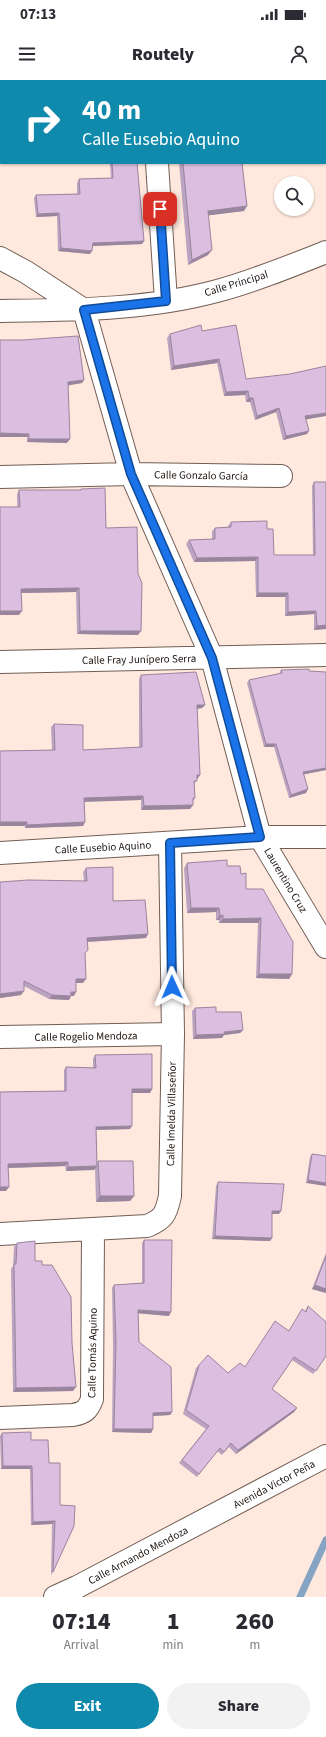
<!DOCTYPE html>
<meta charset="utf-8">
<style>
body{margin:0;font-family:"Source Sans 3",sans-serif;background:#f2f2f3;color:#2b2b33;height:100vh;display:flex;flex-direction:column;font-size:15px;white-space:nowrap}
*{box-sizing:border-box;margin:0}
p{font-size:13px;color:#7c7c81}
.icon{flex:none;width:22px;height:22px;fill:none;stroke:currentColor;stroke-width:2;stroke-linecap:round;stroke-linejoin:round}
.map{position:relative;height:1517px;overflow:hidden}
.details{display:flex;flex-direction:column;background:#fff;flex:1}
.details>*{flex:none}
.hud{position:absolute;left:0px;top:0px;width:326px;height:84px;box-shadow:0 1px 3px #0004;background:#0f89ac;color:#fff;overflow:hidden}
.fabs{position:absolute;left:274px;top:96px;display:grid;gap:8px}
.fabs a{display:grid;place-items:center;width:40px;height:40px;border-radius:50%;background:#fff;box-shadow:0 1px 3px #0004;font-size:20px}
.pin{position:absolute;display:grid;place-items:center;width:34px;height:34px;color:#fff;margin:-17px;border-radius:8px;box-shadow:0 2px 6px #0006}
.me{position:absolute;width:44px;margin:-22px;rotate:359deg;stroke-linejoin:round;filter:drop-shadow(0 0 3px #0008)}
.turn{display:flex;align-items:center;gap:14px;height:84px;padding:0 16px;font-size:18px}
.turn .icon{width:52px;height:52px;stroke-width:2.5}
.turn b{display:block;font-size:28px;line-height:34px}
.eta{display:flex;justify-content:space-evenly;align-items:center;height:68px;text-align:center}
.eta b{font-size:24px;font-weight:800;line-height:28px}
.button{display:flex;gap:8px;margin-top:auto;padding:8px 16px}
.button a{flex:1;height:46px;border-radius:24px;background:#0f89ac;color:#fff;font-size:16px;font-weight:800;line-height:46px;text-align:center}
.button a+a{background:#f2f2f3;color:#2b2b33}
.status{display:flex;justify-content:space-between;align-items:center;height:28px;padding:0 20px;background:#fff;direction:ltr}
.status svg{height:11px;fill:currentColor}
header{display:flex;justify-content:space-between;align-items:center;height:52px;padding:0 16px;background:#fff;font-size:18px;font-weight:800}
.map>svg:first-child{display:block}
</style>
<div class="status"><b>07:13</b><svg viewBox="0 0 49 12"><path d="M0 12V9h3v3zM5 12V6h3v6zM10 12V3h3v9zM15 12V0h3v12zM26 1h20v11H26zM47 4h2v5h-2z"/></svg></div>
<header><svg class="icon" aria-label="menu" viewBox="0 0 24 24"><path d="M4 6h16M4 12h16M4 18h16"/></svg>Routely<svg class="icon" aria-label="person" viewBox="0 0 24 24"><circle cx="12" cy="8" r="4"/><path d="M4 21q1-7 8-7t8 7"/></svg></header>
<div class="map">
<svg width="326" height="1517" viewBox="0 0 326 1517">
<rect width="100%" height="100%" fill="#ffe8dd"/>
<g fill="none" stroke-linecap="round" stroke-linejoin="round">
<path stroke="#85a3c3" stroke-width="7" d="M300,1517L326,1460"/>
<g stroke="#715e54" stroke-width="24">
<path id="minor" d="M152,0V1
M157,83L166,221
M0,178L26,192L84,230L131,394L212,578L260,757L326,867
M0,231C72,230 147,230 217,211C254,201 291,186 326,172
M0,397L131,394L281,396
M0,582L326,575
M0,773L260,757H326
M0,957L173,954
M0,1154L147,1146C164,1139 166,1134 170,1116L173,954L170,763
M0,1338L73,1335C84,1333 88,1330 92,1319L93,1151
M55,1517L77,1507L326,1376"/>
</g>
<use href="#minor" stroke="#fff" stroke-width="22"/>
</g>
<path fill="#bca3c1" d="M110,83H137L144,161L142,164L93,166L90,174L58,171L57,136L36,137L34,118L36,115L77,114V103L79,99L111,98L110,84Z
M179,83H242L247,126L244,131L208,135V175L188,185Z
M202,251L246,299L306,339L307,354L283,360L276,332L255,340L250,322H246L245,315L224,316L217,283L171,290L167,258L170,254Z
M0,260L84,300L82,303L68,305L67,363L27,362V357Z
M314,402L326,549L314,550V534L285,536V517H256L255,481L194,482L186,464L189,460L212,459V451L215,448L228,447V446L231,442L267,449L274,475H313L312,406Z
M81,409L106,448L138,555L77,554L76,512L21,513L19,535L17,414L19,410H80Z
M281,590L326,592V690L304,694L306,713L289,718L274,667H264L247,603L249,600L279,594Z
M141,595L205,625L202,628L197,629L200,695L197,699L194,705L195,718L193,722V725L190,729L141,730V720L84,721L85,742L83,746L25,748V746H0V671L52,670L51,647L54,644L83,670L139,667V599Z
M187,783L227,786L241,794L246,809L292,894L289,899L256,898L258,843H219V840H216V832L187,833L184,788Z
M86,788L146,858L87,862L85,873L83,903H76L74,916H71L69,920L49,919L24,906L21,915L0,918V802L84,801L83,792Z
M195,928L216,932L243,950L240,953L224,955L222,958L193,959L192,931Z
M95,975L152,1009L150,1013H132L130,1049L96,1050L97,1083L98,1081L134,1116L130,1121L96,1122L95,1089L66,1091L65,1086L8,1088L6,1111H0V1012L64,1011V990L66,987L93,988V979Z
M312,1074L326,1076L306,1103L310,1077Z
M218,1102L279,1134H272V1158L270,1161L212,1159L216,1106Z
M144,1160L169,1236L138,1233L139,1262L172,1332L170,1335L153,1336V1349L151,1353L112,1352L113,1266L112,1208L114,1205L142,1203V1163Z
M17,1163L35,1181L42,1185L73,1311L13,1312L11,1189L13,1186L14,1167Z
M326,1173V1213L312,1209Z
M308,1226L326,1276L313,1294L292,1280L272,1309L297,1328L294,1332L236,1374L229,1367L222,1375L217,1371L197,1397L179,1383L206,1349L183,1334L196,1288L199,1285L228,1293L245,1287L289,1251L305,1231Z
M2,1353L31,1360L49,1383H60L53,1492L51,1495L52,1444L31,1445L30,1389H1L0,1356Z"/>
<path fill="#99859d" d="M247,126L244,131L204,136L208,131Z
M59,133L57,136L36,137L38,134Z
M144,161L142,164L91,166L93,163Z
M61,168L92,171L90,174L58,171Z
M212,170L208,175L188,185L192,180Z
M219,279L217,283L171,290L174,286Z
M84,300L82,303L65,306L68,302Z
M248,311L245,315L224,316L226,312Z
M249,318H253L250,322H246Z
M279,328L276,332L255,340L257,336Z
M326,333V336L303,340L305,336Z
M309,351L307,354L283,360L286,356Z
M0,353L29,354L27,357H0Z
M29,359H70L67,363L27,362Z
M258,477L255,481L194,482L197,478Z
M79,508L76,512L19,513L21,509Z
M258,513H288L285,517H256Z
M0,531H22L19,535H0Z
M316,531L314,534L285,536L288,532Z
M326,545V549L314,550L317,546Z
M80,551H141L138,555L77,554Z
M197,625H205L202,628L194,629Z
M266,664H276L274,667H264Z
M326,688V690L301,695L303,692Z
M197,695H200L198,698L194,699Z
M308,709L306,713L289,718L291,715Z
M143,716L141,720L82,722L84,718Z
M193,725L190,729L141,730L144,726Z
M0,742H27L25,746H0Z
M85,742L83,746L25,748L27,745Z
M191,828H219L216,832L187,833Z
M223,835L219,840H216L220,836Z
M261,838L258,843H219L223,839Z
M148,854L146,858L85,862L87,858Z
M259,894H292L289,899L256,898Z
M76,899H86L83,903H73Z
M24,911L21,915L0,918V914Z
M71,912H76L74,916H69Z
M52,915L71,916L69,920L49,919Z
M243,950L240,953L224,955L222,958L193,959L196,955Z
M132,1009H152L150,1013H129Z
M132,1046L130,1049L93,1050L96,1047Z
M68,1082L65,1086L6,1088L8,1084Z
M97,1086L94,1090L66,1091L68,1087Z
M308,1100L326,1103V1106L306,1103Z
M0,1107H9L6,1111H0Z
M100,1116H134L130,1121L96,1122Z
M272,1131H281L279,1134H270Z
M215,1156L272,1158L270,1161L212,1159Z
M315,1205L326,1209V1213L312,1209Z
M138,1230L171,1232L169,1236L135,1233Z
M76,1307L73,1311L13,1312L16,1308Z
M297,1328L294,1332L236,1374L238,1370Z
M172,1332L170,1335L151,1336L153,1333Z
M114,1349H153L151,1353L112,1352Z
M3,1386H32L30,1389H1Z
M55,1441L52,1444L31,1445L33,1442Z"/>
<path fill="#dbbee0" stroke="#99859d" d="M76,0H121V1H76Z
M112,83H137L144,161L93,163L92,171L61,168L59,133L38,134L36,115L80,114L79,99L113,98Z
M183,83H242L247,126L208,131L212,170L192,180Z
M201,245L202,251L236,245L246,299L290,294L326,286V333L305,336L309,351L286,356L279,328L257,336L253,318H249L248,311L226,312L219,279L174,286L170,254Z
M78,256L84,300L68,302L70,359H29V354L0,353V260H23Z
M314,402H326V545L317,546L316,531L288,532V513H258V477L197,478L189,460L215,459V448L231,447V442L267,441V449H273L274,475H315Z
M105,408L106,448L137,447L138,494L142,503L141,551H80L79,508L21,509L22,531H0V427H20L19,410H81V409Z
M309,589V591L326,592V688L303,692L308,709L291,715L276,664H266L249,600L282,593L281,590Z
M196,592L205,625H197L200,695H197V701H194L195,718H193V725L144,726L143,716L84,718L85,742L27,745V742H0V671L55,670L54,644L83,645V670L142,667L141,595Z
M227,780V786H240L241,794L246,793V809H263L293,862L292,894H259L261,838L223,839V835L220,836L219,828H191L187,783Z
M113,787V821L145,820L148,854L87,858L88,870L85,873L86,899H76V912H71V916L52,915L24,901V911L0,914V802L28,800L87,801L86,788Z
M216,927V932H241L243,950L224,952L225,954L196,955L195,928Z
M152,974V1009H132V1046L96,1047L97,1086L68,1087V1082L8,1084L9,1107H0V1012L66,1011V987L96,988L95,975Z
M312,1074L326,1076V1103L308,1100Z
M98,1081H133L134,1116H100Z
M218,1102L284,1104L281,1131H272V1158L215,1156Z
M144,1160H172L171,1232L138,1230L139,1262L171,1287L172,1332L153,1333V1349H114L116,1262L114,1205L144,1203Z
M35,1161V1181H42V1185H52L71,1217L72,1263L76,1307L16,1308L14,1184H16L17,1163Z
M326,1176V1209L315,1205Z
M308,1226L326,1242V1276L316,1291L294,1277L272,1309L297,1328L238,1370L231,1363L224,1372L220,1368L199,1394L182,1380L209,1346L186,1330L199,1285L208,1275L228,1293L240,1283L245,1287L275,1241L289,1251L302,1229L306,1232Z
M31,1352V1360H48L49,1383H60V1425L75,1426L74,1446L53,1492L55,1441L33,1442L32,1386H3L2,1353Z"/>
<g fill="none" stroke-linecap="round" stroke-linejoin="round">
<g stroke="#114b97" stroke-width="10">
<path id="route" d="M160,129L166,221L84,230L131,394L212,578L260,757L170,763L172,907"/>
</g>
<use href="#route" stroke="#1a73e8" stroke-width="7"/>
</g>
<g text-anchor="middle" stroke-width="3" stroke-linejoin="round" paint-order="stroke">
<g font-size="11" fill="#1c1410" stroke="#fff">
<text transform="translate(236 203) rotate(-17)" y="4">Calle Principal</text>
<text transform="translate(201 395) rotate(1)" y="4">Calle Gonzalo García</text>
<text transform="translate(139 579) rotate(-1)" y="4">Calle Fray Junípero Serra</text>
<text transform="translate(103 767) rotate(-3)" y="4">Calle Eusebio Aquino</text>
<text transform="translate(286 800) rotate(59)" y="4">Laurentino Cruz</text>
<text transform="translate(86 956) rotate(-1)" y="4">Calle Rogelio Mendoza</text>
<text transform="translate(171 1034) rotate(-89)" y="4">Calle Imelda Villaseñor</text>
<text transform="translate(92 1273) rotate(-89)" y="4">Calle Tomás Aquino</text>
<text transform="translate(274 1404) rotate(-28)" y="4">Avenida Victor Peña</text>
<text transform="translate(138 1475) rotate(-28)" y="4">Calle Armando Mendoza</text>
</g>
</g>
</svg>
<div class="fabs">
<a><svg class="icon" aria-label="search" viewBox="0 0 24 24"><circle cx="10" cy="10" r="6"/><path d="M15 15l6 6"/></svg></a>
</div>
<div class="pin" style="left:160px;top:129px;background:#d93025"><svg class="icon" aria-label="arrive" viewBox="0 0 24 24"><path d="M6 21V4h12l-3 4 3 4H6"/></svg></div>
<svg class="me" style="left:172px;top:907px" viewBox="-20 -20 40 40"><path d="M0-17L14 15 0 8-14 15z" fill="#1a73e8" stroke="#fff" stroke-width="4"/></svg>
<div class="hud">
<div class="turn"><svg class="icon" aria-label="right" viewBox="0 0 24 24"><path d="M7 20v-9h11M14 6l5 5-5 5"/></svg><div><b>40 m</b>Calle Eusebio Aquino</div></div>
</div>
</div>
<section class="details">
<div class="eta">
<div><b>07:14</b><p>Arrival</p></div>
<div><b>1</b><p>min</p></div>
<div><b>260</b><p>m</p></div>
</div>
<div class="button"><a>Exit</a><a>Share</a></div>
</section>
